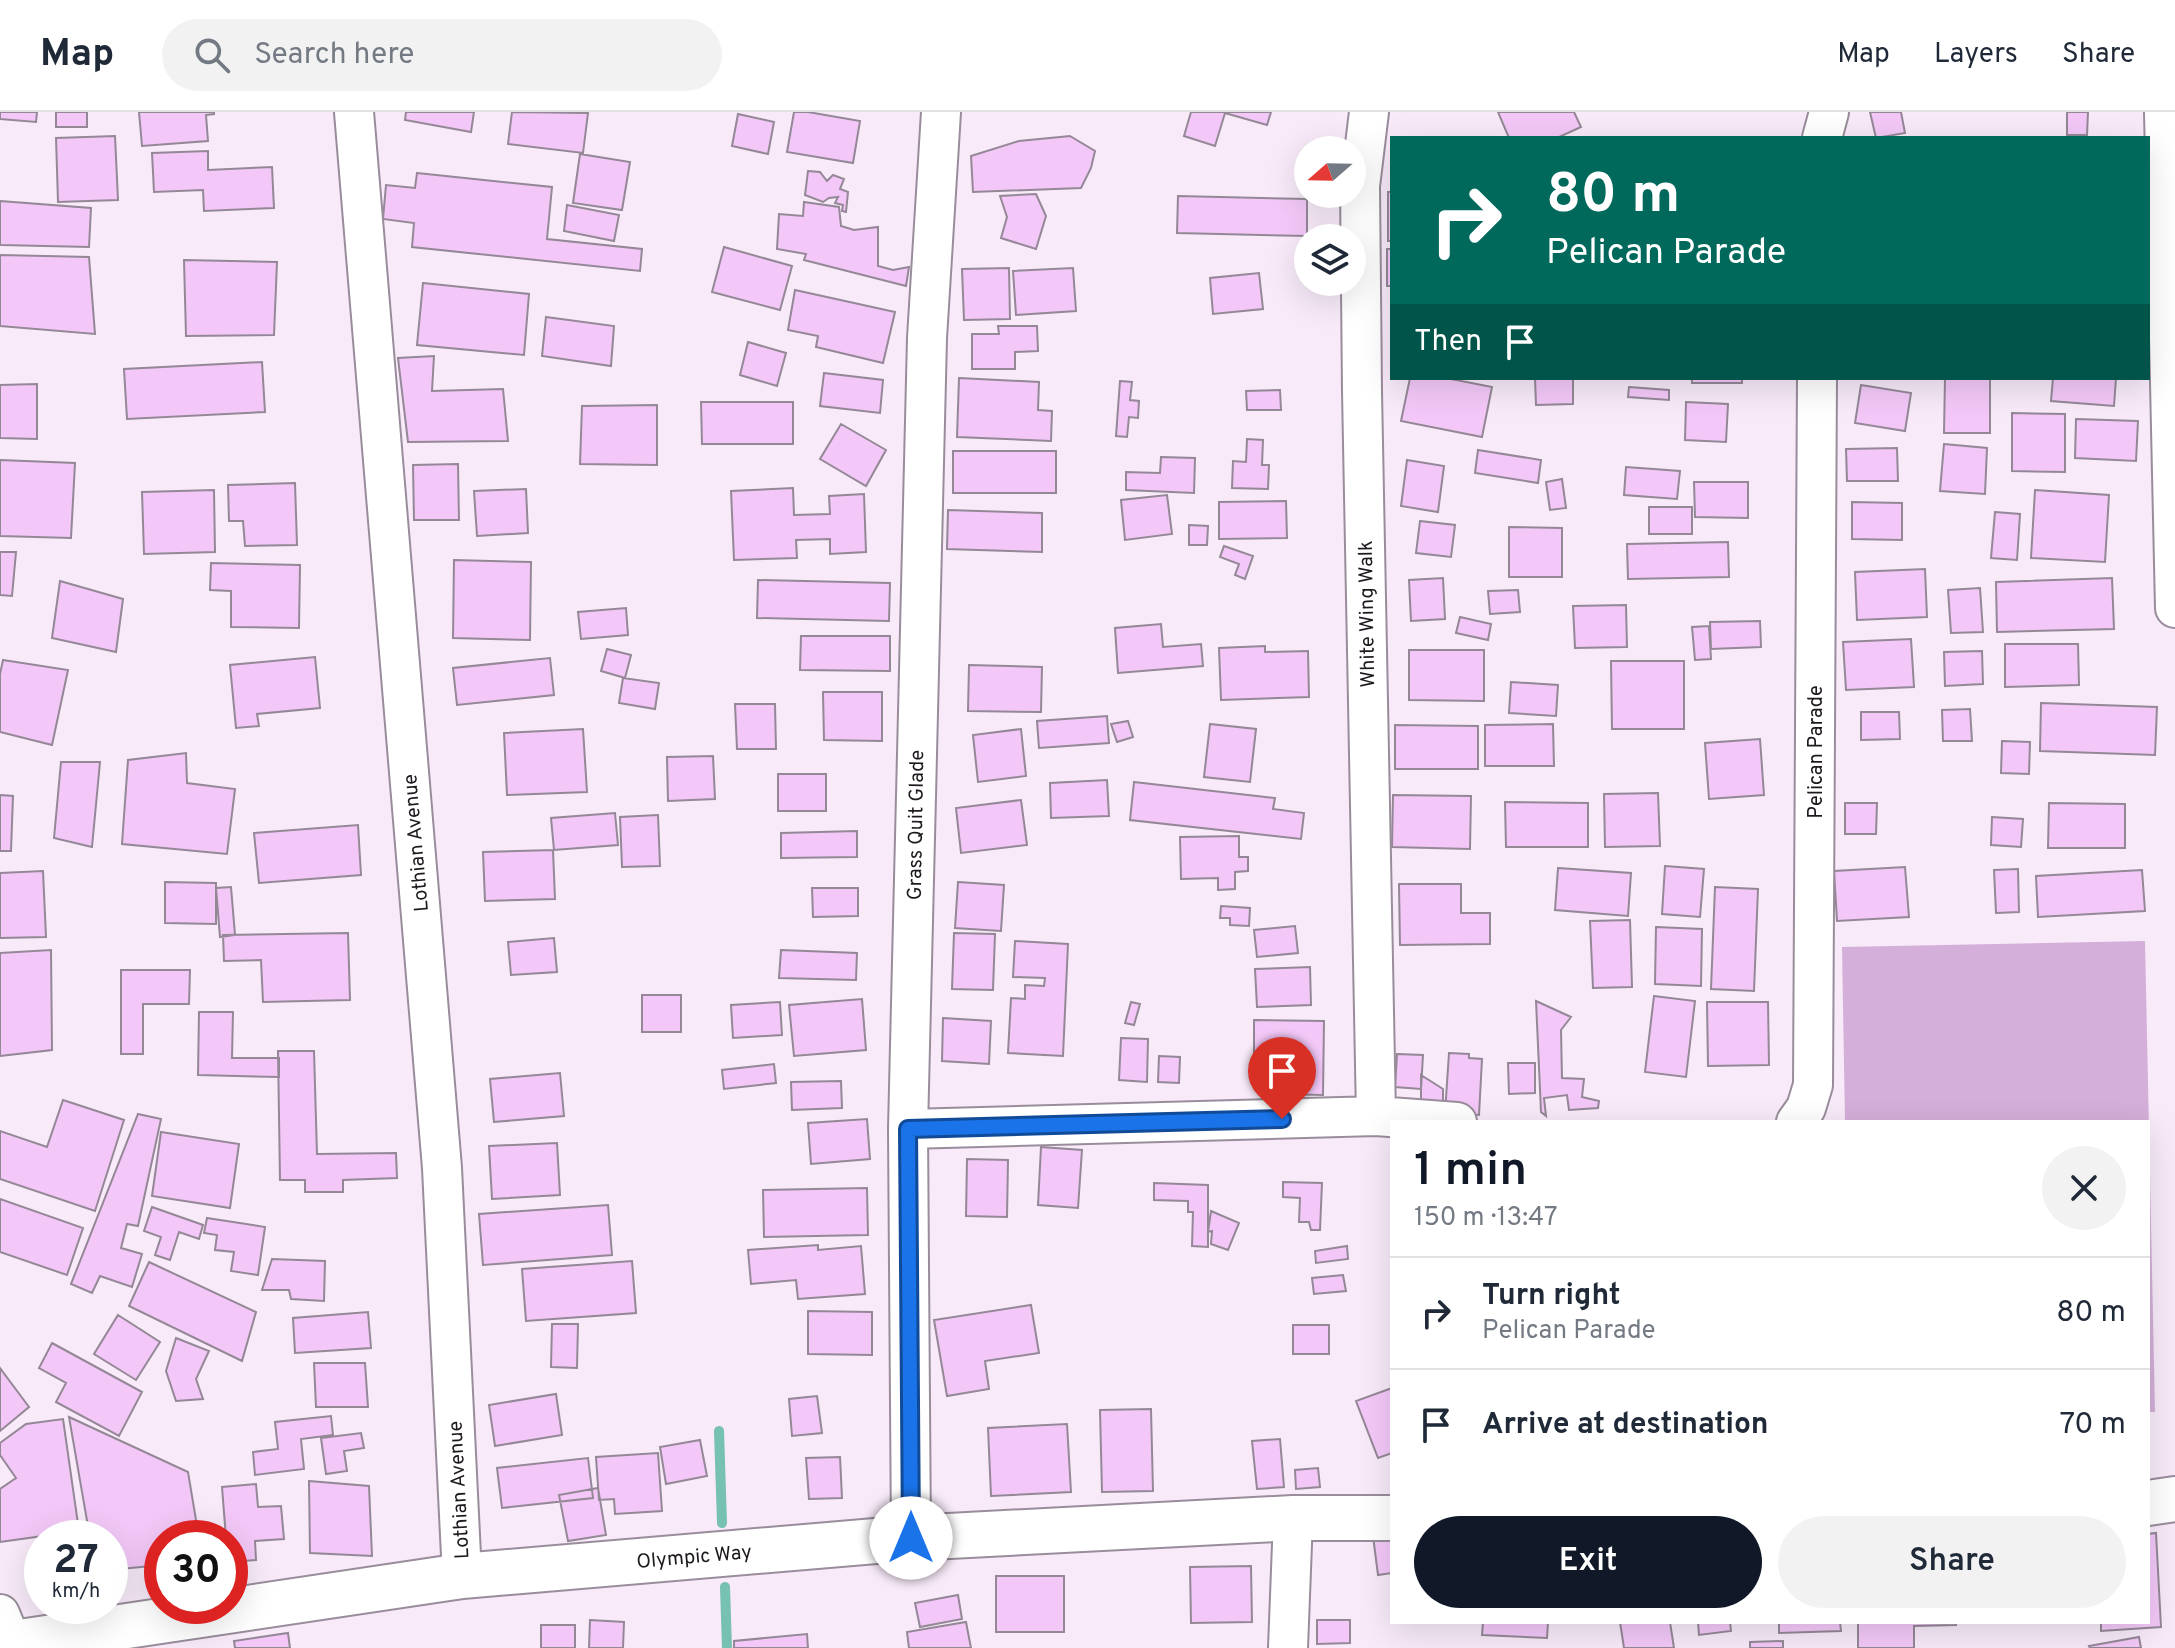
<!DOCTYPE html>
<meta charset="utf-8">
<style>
body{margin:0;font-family:Overpass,sans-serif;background:#f2f2f3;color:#1f2937;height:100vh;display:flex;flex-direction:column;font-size:30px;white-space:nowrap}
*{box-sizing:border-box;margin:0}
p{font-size:26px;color:#747a83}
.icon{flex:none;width:44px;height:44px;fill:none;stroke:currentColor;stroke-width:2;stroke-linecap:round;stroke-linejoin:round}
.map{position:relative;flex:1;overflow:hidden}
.details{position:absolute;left:1390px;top:1008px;width:760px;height:504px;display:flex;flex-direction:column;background:#fff;border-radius:0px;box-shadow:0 8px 32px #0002}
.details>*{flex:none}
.top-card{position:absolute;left:1390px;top:24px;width:760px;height:244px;border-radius:0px;box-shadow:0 8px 32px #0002;background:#00695c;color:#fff;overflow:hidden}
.needle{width:52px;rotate:250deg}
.fabs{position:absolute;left:1294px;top:24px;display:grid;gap:16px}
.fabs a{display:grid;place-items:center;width:72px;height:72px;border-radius:50%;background:#fff;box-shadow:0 8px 32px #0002;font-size:40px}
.speed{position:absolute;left:24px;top:1408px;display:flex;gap:16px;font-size:40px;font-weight:700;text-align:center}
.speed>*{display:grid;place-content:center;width:104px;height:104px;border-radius:50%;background:#fff;box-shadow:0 8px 32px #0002;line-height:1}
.speed small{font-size:20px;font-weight:400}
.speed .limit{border:12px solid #d22;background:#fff;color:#111}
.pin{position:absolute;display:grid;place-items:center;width:68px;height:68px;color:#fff;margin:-82px -34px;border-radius:50% 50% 50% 0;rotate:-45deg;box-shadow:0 0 8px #0007}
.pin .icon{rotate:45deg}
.me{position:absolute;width:88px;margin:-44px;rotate:0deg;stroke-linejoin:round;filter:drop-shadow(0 0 6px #0008)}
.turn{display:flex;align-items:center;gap:28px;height:168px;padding:0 24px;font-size:36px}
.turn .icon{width:104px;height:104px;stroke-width:2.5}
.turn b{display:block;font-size:56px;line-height:68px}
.then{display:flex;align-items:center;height:76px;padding:0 24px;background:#0003;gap:16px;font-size:30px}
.round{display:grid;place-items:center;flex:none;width:84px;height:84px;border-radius:42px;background:#f2f2f3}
.summary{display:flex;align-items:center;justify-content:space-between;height:136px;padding:0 24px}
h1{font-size:48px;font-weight:600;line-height:60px;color:#111827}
.button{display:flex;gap:16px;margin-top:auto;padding:16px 24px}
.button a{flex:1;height:92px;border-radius:48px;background:#111827;color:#fff;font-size:32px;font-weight:600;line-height:92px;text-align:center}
.button a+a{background:#f2f2f3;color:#1f2937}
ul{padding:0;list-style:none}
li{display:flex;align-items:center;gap:24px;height:112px;padding:0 24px;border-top:2px solid #e0e1e3}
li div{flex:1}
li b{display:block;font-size:30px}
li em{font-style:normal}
header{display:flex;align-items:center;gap:48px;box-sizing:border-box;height:112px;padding:0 40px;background:#fff;border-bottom:2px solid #e0e1e3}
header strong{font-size:38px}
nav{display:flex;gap:44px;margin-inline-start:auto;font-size:28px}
.search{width:560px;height:72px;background:#f2f2f3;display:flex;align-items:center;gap:20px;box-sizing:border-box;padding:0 28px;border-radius:44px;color:#747a83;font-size:30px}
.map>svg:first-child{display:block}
</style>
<header>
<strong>Map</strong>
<div class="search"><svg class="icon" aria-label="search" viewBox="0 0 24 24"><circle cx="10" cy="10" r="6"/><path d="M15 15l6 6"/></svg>Search here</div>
<nav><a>Map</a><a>Layers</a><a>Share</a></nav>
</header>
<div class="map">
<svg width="2175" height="1536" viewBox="0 0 2175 1536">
<rect width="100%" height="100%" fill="#f8eaf9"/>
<path fill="#d4afd9" d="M2145,829L2155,1300H2148V1010H1845L1842,835Z"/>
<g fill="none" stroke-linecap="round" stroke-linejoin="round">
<path stroke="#76c1b1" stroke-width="10" d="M719,1319L722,1411
M725,1475L727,1536"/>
</g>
<path fill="#f3c8f8" stroke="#948896" stroke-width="2" d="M0,0H37L36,10L0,7Z
M56,0H87V15H56Z
M139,0H214V2L206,3L208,29L142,34Z
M406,0H474L471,20L405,8Z
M512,0L588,1L583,41L508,32Z
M794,0H808L860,9L853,51L787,40Z
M1191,0H1271L1267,13L1225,1L1215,34L1184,24Z
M1498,0H1574L1581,15L1557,26H1509Z
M1870,0H1901L1905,21L1876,26Z
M2067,0H2088L2087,23H2067Z
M738,2L774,10L768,42L732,34Z
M115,24L118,88L58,90L56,26Z
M1070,24L1095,39L1091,56L1081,76L973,80L971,44L1019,29Z
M208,39V58L272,55L274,96L204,99L203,78L154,80L152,41Z
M580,42L630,50L622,98L573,91Z
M808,59L820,60L827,69L833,63L844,67L840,77L848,80L846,100L842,99L843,93L835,91L838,85L829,86L823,90L805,83Z
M417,61L552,75L547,127L642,137L640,159L412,135L414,111L383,107L386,73L415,76Z
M1388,80H1392V129H1388Z
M1036,82L1046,104L1036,137L1001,126L1007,105L1000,84Z
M1178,84L1307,87V124L1177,121Z
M0,89L91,96L89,135L0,133Z
M804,90L839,95L841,114L854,118L878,115V154L893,158L909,155L906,174L804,148L806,142L777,137L779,102L803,104Z
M567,93L619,103L614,129L564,119Z
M724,135L792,154L780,198L712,180Z
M1387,137H1392V174H1387Z
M0,143L89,145L95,222L0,214Z
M184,148L277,150L274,223L186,224Z
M1009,156L1010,207L964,208L962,157Z
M1073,156L1076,199L1016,203L1013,159Z
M1259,161L1263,197L1213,202L1210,166Z
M423,171L529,182L524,243L417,233Z
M795,178L895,200L883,251L816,235L818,224L788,218Z
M546,205L614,214L611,254L542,244Z
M998,214H1037L1038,239L1015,240V257H972V222H999Z
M748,230L786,241L777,274L740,263Z
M434,244L432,279L503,277L508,329L408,330L398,246Z
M262,250L265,300L127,307L124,257Z
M824,261L883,268L880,301L820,294Z
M959,266L1039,270L1038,298L1052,299L1051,329L957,325Z
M1410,266H1446L1492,275L1482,325L1401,309Z
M1535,266H1573V292L1536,293Z
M1692,266H1742V271H1692Z
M1945,266L1990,267V321H1944Z
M2053,266H2116L2114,294L2051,289Z
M1120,269L1132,270L1130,288L1139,289L1138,306L1129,305L1127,325L1116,324Z
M37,272V327L0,326V273Z
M1861,273L1911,281L1905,319L1855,311Z
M1629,275L1669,278V288L1628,285Z
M1280,278L1281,298H1247L1246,279Z
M701,290H793V332H702Z
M1686,290L1728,292L1726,330L1685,328Z
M657,293V353L580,352L582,294Z
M2012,301L2065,302V360L2012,359Z
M2076,307L2138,309L2136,349L2075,346Z
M841,312L886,338L866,374L820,347Z
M1247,327L1263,328L1262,353H1269L1268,377L1232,376L1233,349L1246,350Z
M1944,332L1987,336L1985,382L1940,379Z
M1897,336L1898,369H1847L1846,337Z
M1478,338L1541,348L1538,371L1475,361Z
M953,339H1056V381H953Z
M1161,345L1195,346L1194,381L1126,378V360L1160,361Z
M0,348L75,351L71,426L0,424Z
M1407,348L1444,354L1438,400L1401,394Z
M458,352L459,408H414L413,353Z
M1626,355L1680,359L1677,387L1624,383Z
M1562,367L1566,396L1550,398L1546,370Z
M1694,370H1748V406L1695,405Z
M295,371L297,433L245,434L243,409H229L228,373Z
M793,376L794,403L830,402L829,384L864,382L866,440L830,442V427L796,428L797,446L734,448L731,379Z
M526,377L528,421L477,424L474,379Z
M214,378L215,440L144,442L142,380Z
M2035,378L2109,383L2105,450L2031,446Z
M1167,383L1172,422L1125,428L1121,388Z
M1286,389L1287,426L1219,427V390Z
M1852,390L1902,391V428L1852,427Z
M1649,395H1692V422H1649Z
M948,398L1042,401V440L947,437Z
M1995,400L2020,402L2017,448L1991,446Z
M1420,409L1455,413L1451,445L1416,441Z
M1189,413L1208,414L1207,433H1189Z
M1509,415L1562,416V465H1509Z
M1728,430L1729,465L1628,467L1627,432Z
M1224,434L1253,444L1245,467L1235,463L1239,452L1220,445Z
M0,440H16L12,484L0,483Z
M454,448L531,450L530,528L453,526Z
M211,451L300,453L299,516L231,515V479L210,478Z
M1925,457L1927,505L1857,508L1855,460Z
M1443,466L1445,507L1411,509L1409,468Z
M2112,466L2114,517L1997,520L1996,470Z
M758,468L890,471L889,509L757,506Z
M60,469L123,487L116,540L52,526Z
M1980,476L1983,520L1951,521L1948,478Z
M1518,478L1520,500L1490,502L1488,479Z
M1626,493L1627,535L1575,536L1573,494Z
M626,496L628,523L581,527L578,500Z
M1460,505L1491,512L1488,528L1456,521Z
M1760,509L1761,535L1711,537L1710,510Z
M1161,512L1163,535L1201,532L1203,554L1118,561L1115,516Z
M1709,514L1711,547L1695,548L1692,515Z
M801,524H890V559L800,558Z
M1911,527L1914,575L1846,578L1843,530Z
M2005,532H2078L2079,573L2005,575Z
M1265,534V540L1308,539L1309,585L1221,588L1219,536Z
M607,537L631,543L625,566L601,559Z
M1409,538H1484V589L1409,588Z
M1982,539L1983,572L1945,574L1944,540Z
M315,545L320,596L257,602L259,614L236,616L230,553Z
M550,546L554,583L457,593L453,556Z
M3,548L68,558L52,633L0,620V562Z
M1611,549H1684V617H1612Z
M969,553L1042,555L1041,600L968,599Z
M623,566L659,571L655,597L619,591Z
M1511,570L1558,573L1556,604L1509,601Z
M823,580H882V629L824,628Z
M2041,591L2157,595L2155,643L2040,639Z
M735,592H775L776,637H737Z
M1970,597L1972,629H1943L1942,598Z
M1861,600H1899L1900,627L1861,628Z
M1107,604L1109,631L1039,636L1037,609Z
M1128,609L1133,625L1117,630L1111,612Z
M1210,612L1256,617L1250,670L1204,665Z
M1553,612L1554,654H1485V613Z
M1395,613L1478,614V657H1395Z
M583,617L587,680L507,683L504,621Z
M1021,617L1026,664L978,670L973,623Z
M1760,627L1764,683L1709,687L1705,631Z
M2002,629L2030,630L2029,662L2001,661Z
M186,641L187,671L235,677L227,742L122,732L128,648Z
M713,644L715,687L668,689L667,645Z
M61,650H100L92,735L54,726Z
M778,662H826V699H778Z
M1107,668L1109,704L1051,706L1050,671Z
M1134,670L1275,686L1273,697L1304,701L1301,727L1130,708Z
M1658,681L1660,734L1605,735L1604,682Z
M0,683L13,684L11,739H0Z
M1393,683L1471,684L1470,737L1392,735Z
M1021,688L1027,733L961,741L956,696Z
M1505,690L1588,691V735H1506Z
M1845,691H1877L1876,722H1845Z
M2049,691L2125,692V736H2048Z
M615,701L618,733L554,738L551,706Z
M658,703L660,754L622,755L620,705Z
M1992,705L2023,707L2021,735L1991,733Z
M358,713L361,763L259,771L254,721Z
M857,719V745L781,746V721Z
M1239,724V745H1248V759L1235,760V777L1218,778V766L1181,767L1180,725Z
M553,738L555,787L485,789L483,740Z
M1665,754L1704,757L1700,805L1662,802Z
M1905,755L1909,805L1837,809L1834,759Z
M1558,756L1631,761L1628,804L1555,798Z
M2018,757L2019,800L1996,801L1994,758Z
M2142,758L2145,799L2038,805L2036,764Z
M43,759L46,825L0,826V761Z
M165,770L216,771V812L165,811Z
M958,770L1004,773L1001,819L955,816Z
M1399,772H1461V801H1490V832L1400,833Z
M231,775L235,823L220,825L216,776Z
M1715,775L1758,777L1754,879L1711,877Z
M812,776H858V804L813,805Z
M1221,794L1250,796L1249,814L1230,813V806H1220Z
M1630,808L1632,875L1593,876L1590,809Z
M1295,814L1298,841L1257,845L1254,818Z
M1656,815L1702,817L1701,874L1655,872Z
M348,821L350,888L263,890L261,848L224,849L223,823Z
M954,821L995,822L993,878L952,877Z
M554,826L557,860L511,863L508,830Z
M1015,829L1068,832L1063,944L1008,941L1011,886L1025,887V873L1044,874L1045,866L1013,865Z
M51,838L52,938L0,944V841Z
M781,838L857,841L856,868L779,866Z
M1310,855L1311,893L1257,895L1255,857Z
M121,858H190L189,892H143V942H121Z
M642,883H681V920H642Z
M1654,884L1695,889L1686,965L1645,960Z
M862,887L866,938L794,944L789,893Z
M1536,889L1571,905L1561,918L1562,966L1584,967L1582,985L1599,989L1598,996L1569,998L1567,983L1544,986L1546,1004L1541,1000Z
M780,890L782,923L733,926L731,893Z
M1131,890L1140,892L1134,913L1125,911Z
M1707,890H1768L1769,953L1708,954Z
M199,900H233L232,946H279V965L198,963Z
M943,906L991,909L989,952L942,949Z
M1254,908L1324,909L1323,983L1275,982L1276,944H1254Z
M1121,926L1148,927L1147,970L1119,968Z
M278,939H314L317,1042L396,1041L397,1066L343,1068V1080H305V1068H280Z
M1449,941L1469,942V946L1482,947L1479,1003L1445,1001Z
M1397,942L1423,943L1421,977L1395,975Z
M1159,944L1180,945L1179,971L1158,970Z
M1508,951H1535V981L1509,982Z
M774,952L776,971L724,977L722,958Z
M560,961L564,1004L494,1010L490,967Z
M1421,963L1443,977V1000L1421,999Z
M841,969L842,996L792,998L791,970Z
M63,988L124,1008L95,1099L0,1067V1019L47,1035Z
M138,1002L161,1007L138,1114L127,1112L121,1136L142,1142L132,1175L100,1164L92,1181L71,1172Z
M867,1007L870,1047L811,1052L808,1011Z
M161,1020L239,1032L230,1096L152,1084Z
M557,1031L560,1083L492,1087L489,1034Z
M1041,1035L1082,1038L1078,1096L1038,1093Z
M967,1047L1008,1048L1007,1105L966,1104Z
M1283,1070L1322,1071L1320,1118H1311L1309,1110H1299L1300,1086L1283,1085Z
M1154,1071L1208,1073V1135L1192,1134L1193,1100H1188V1089L1154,1088Z
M867,1076L868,1123L764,1125L763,1078Z
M0,1087L83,1116L67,1163L0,1140Z
M608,1093L612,1143L483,1153L479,1102Z
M152,1095L203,1113L199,1127L179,1120L170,1148L155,1143L161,1125L144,1119Z
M1211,1099L1239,1111L1228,1138L1211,1132L1212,1119L1208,1120Z
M207,1106L265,1115L258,1163L231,1159L234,1140L215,1138L217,1123L204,1121Z
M818,1133V1138L861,1134L865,1182L798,1187L796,1168L751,1172L748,1138Z
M1347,1134L1348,1147L1316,1151L1315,1139Z
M272,1147L325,1149L324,1189L291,1187L289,1178H262Z
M632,1149L636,1201L526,1209L522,1157Z
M149,1150L256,1200L242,1249L129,1194Z
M1343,1163L1346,1179L1314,1182L1312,1166Z
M1031,1193L1039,1241L985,1249L989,1277L947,1284L934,1208Z
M808,1199L872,1200V1243L808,1242Z
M368,1200L371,1236L295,1241L293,1206Z
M118,1203L160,1230L136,1268L94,1242Z
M552,1212H578L577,1256L551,1255Z
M1293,1213H1329V1242H1293Z
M176,1226L209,1239L196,1267L203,1287L176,1289L166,1259Z
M52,1231L142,1280L119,1324L56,1290L66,1271L39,1256Z
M314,1251H365L368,1295H316Z
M0,1256L29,1295L0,1319Z
M1392,1276V1341L1378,1346L1356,1289Z
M556,1282L562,1323L495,1334L489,1293Z
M817,1284L822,1321L792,1324L789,1287Z
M1151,1297L1153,1379L1102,1380L1100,1298Z
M331,1304L333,1323L301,1327L304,1357L255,1363L253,1340L278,1337L275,1310Z
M69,1305L188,1360L199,1426H162V1453L110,1458V1426H90Z
M63,1307L80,1426H43V1424L0,1430V1377L16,1366L0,1343V1331L26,1312Z
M1067,1312L1071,1380L991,1384L988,1316Z
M361,1321L364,1336L344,1339L347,1359L326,1362L321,1326Z
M1280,1327L1284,1375L1257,1377L1252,1329Z
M700,1328L707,1364L666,1372L660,1335Z
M658,1341L662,1399L615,1402L614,1387L599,1388L596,1345Z
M840,1345L842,1386L809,1387L806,1346Z
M588,1346L593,1386L502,1396L497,1356Z
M1318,1356L1320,1375L1296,1377L1295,1358Z
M309,1369L369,1374L372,1444L310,1441Z
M256,1372L258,1395L281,1394L284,1427L255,1429L256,1448L230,1450V1426H226L222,1375Z
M598,1376L606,1423L568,1429L559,1383Z
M2156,1421L2161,1515L2101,1519V1510H2148V1422Z
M1392,1422V1461L1378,1463L1373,1424Z
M1251,1454L1252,1510L1191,1511L1190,1455Z
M996,1464H1064V1520H996Z
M958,1483L962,1507L920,1515L915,1491Z
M590,1508L624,1510L623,1536H589Z
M1317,1508H1350V1531L1317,1532Z
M966,1510L971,1536H909L907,1520Z
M1483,1510H1548L1547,1526L1482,1523Z
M1620,1510H1670L1674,1536H1624Z
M1698,1510H1730L1731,1519L1699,1523Z
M1779,1510H1840L1841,1519L1779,1521Z
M1858,1510H1956V1513L1914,1514V1536H1858Z
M541,1513H575V1536H541Z
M288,1521L290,1536H235L234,1529Z
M807,1522L808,1536H734V1529Z
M2139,1525L2141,1536H2090L2089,1534Z
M1783,1529V1536H1750V1530Z"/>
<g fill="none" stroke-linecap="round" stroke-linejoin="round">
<g stroke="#998d9b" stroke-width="42">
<path id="minor" d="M354,0L442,1056L462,1464
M1369,0L1360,74L1362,279L1376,1004
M2164,0L2175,496
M1822,26L1829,0
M1796,1010L1806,996L1813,973L1817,266
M908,1017L1376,1004L1457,1010
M911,1426L908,1017L927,226L941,0
M0,1502L14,1536
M1288,1536L1293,1406"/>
</g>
<g stroke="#998d9b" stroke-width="48">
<path id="tertiary" d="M2148,1391L2175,1387
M0,1534L13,1531L462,1464L911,1426L1293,1406H1392"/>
</g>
<use href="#minor" stroke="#fff" stroke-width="38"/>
<use href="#tertiary" stroke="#fff" stroke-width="44"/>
</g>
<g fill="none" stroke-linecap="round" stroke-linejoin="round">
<g stroke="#114b97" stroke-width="20">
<path id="route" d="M911,1426L908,1017L1282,1007"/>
</g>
<use href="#route" stroke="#1a73e8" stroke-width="14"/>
</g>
<g text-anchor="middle" stroke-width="7" stroke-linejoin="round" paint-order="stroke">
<g font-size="20" fill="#1e191e" stroke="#fff">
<text transform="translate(1366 502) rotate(-91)" y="7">White Wing Walk</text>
<text transform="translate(1815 640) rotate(-90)" y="7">Pelican Parade</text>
<text transform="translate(915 713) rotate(-89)" y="7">Grass Quit Glade</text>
<text transform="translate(415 731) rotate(-95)" y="7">Lothian Avenue</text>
<text transform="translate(458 1378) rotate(-93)" y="7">Lothian Avenue</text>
<text transform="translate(694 1444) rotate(-5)" y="7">Olympic Way</text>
</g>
</g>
</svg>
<div class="fabs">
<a><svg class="needle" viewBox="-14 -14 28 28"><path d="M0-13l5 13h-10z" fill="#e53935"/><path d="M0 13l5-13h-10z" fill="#747a83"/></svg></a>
<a><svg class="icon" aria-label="layers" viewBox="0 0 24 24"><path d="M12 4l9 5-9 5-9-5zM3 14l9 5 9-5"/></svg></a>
</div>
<div class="speed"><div>27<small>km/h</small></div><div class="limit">30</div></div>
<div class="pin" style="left:1282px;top:1007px;background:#d93025"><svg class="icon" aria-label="arrive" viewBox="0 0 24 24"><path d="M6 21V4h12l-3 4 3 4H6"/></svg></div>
<svg class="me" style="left:911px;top:1426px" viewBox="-20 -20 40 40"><circle r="19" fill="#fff"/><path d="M0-13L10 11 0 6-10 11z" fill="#1a73e8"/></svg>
<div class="top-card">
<div class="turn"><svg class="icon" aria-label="right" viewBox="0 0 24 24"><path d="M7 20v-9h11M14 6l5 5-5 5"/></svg><div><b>80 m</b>Pelican Parade</div></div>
<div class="then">Then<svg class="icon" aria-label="arrive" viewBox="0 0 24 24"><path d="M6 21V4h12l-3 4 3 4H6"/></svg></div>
</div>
<section class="details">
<div class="summary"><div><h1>1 min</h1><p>150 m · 13:47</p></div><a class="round"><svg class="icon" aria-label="close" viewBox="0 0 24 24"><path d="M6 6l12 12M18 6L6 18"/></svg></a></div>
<ul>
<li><svg class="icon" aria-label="right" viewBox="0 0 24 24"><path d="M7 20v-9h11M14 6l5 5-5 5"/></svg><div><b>Turn right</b><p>Pelican Parade</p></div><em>80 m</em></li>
<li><svg class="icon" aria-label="arrive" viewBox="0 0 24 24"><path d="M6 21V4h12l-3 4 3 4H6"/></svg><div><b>Arrive at destination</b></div><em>70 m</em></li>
</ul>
<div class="button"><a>Exit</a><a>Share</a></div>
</section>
</div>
